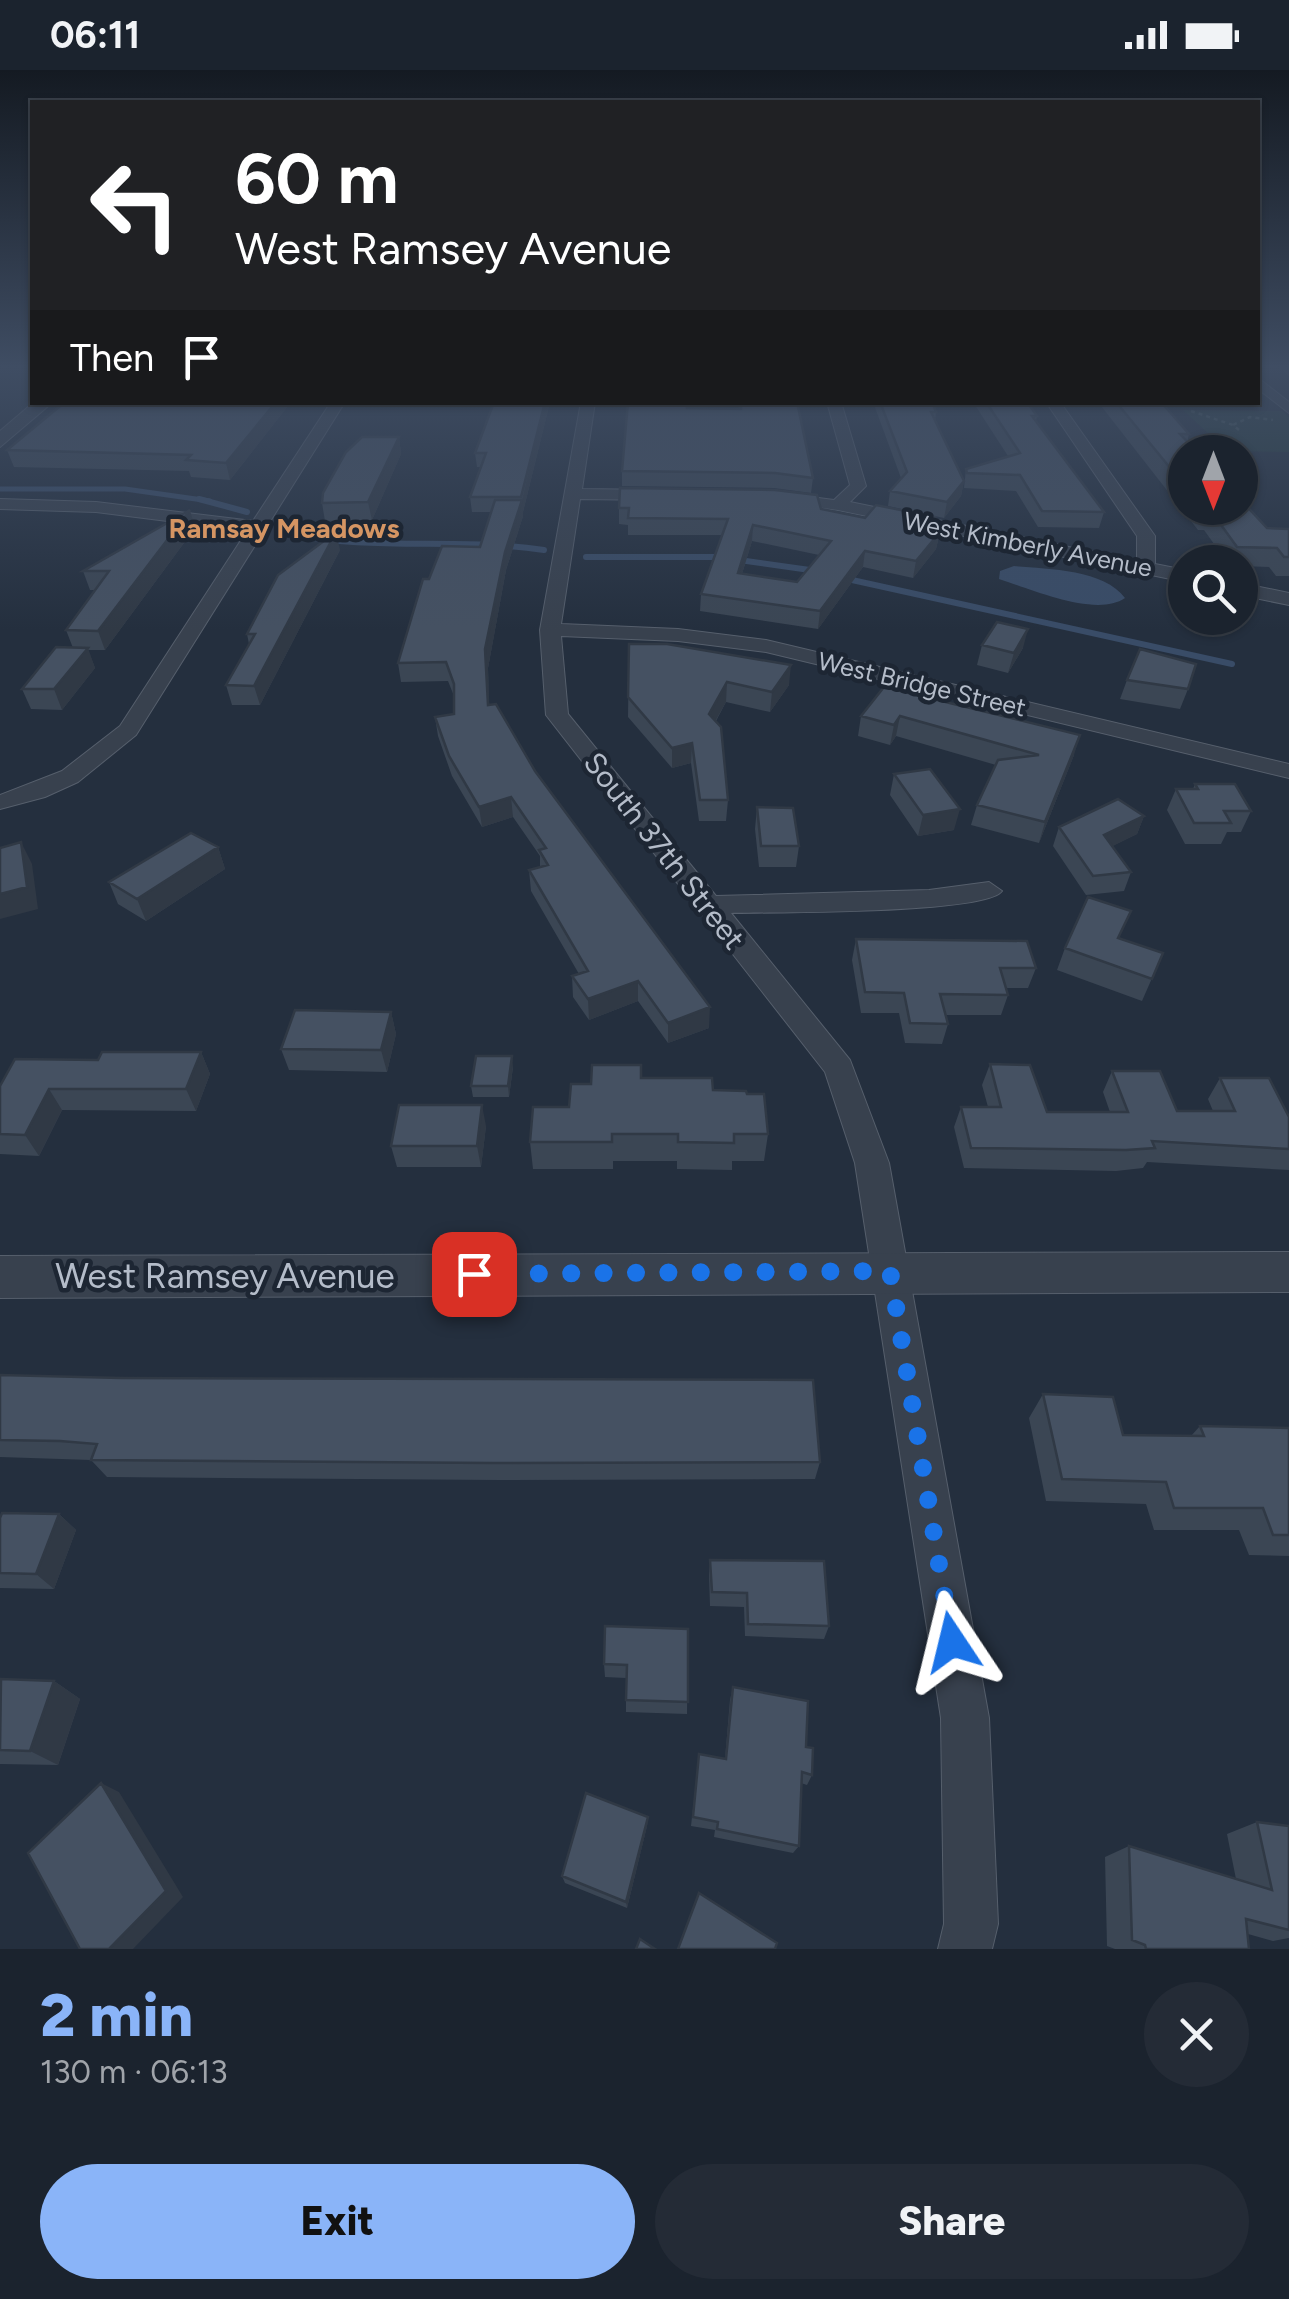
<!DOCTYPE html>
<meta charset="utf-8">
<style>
body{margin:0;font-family:Figtree,sans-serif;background:#242b36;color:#f1f3f6;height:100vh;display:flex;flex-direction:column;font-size:38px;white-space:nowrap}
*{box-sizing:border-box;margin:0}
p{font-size:32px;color:#a0a4aa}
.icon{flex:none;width:55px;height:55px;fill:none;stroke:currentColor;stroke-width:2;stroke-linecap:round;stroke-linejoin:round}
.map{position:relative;height:1879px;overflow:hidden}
.sheet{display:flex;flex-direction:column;background:#1b232e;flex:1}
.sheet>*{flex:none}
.top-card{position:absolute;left:30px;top:30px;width:1230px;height:305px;border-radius:0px;box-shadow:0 2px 8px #0004,0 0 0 2px #39404a;background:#202124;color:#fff;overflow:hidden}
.needle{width:65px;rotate:180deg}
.fabs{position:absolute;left:1168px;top:365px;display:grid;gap:20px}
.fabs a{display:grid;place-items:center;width:90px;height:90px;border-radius:50%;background:#1b232e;box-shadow:0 2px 8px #0004,0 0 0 2px #39404a;font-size:50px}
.pin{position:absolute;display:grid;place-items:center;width:85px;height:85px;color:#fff;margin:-42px;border-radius:20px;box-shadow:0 5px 15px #0006}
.me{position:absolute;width:110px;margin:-55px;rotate:350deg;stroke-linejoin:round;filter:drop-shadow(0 0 8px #0008)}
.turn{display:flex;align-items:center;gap:35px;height:210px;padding:0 40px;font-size:45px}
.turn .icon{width:130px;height:130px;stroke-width:2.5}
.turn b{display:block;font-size:70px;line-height:85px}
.then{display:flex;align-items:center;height:95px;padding:0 40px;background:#0003;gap:20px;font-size:38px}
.round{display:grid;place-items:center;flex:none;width:105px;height:105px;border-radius:52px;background:#242b36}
.head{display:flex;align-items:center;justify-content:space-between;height:170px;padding:0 40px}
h1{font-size:60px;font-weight:800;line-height:75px;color:#8ab4f8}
.button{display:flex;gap:20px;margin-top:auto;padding:20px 40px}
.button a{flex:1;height:115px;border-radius:60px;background:#8ab4f8;color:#111;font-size:40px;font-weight:800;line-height:115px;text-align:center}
.button a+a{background:#242b36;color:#f1f3f6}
.status{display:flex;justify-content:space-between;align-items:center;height:70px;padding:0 50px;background:#1b232e;direction:ltr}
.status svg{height:28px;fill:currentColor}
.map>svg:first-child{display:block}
</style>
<div class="status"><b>06:11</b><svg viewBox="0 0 49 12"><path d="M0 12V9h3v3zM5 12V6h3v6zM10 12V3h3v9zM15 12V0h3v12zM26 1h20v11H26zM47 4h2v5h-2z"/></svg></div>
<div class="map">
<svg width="1289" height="1879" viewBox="0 0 1289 1879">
<rect width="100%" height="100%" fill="#242f3e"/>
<path fill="#263c3f" d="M1183,340L1282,341L1289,347V382L1227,381Z"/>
<path fill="#394c67" d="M1014,496C1047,499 1104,499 1125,528C1096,548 1031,519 999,509L1000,501Z"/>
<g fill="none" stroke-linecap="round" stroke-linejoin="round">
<path stroke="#394c67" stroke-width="5" d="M0,419H125L210,431"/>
<path stroke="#394c67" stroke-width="6" d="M199,429L247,442
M287,463C372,482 458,467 544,480
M586,487H718L817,501
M843,508L1232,594"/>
<g stroke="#565f6c" stroke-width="2">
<path id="minor" d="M1258,308L1289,332V343L1258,319Z
M331,332H345L136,665L78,712L45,727L0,739V725L62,701L120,656L247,461L96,442L0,439V429L96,432L253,451Z
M581,332H595L582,419L659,420L667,425L659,430L580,429L561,554L678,559L766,570L1289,694V708L766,582L678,571L561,566L568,644L716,826L929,820L989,812L1002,821C986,844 770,842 731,843L850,990L889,1093L989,1648L998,1854L992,1879H938L944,1854L941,1648L855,1093L825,1002L546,645L540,560Z
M827,332H841L866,416L850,432L1137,491V466L1046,332H1060L1155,466V494L1185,500V512L838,440L774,431V425L780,423L834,430L850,415Z
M1240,513L1289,523V535L1240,525Z"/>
</g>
<g stroke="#565f6c" stroke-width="2">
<path id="tertiary" d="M34,332H53L0,377V361Z
M1289,1182V1222L0,1228V1186Z"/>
</g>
<path stroke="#44595c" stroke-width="2.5" stroke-dasharray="4 4" stroke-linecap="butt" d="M1191,341L1233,355
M1239,360L1233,355L1250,347L1273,350"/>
<use href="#minor" fill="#38414e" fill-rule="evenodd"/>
<use href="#tertiary" fill="#38414e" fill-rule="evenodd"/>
</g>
<path fill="#3b4654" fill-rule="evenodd" d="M1278,297H1289V306Z
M65,332H291L230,410L191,407L189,401L14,397L7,380Z
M550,332L523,442V446L506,500L488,598L489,635L709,958L668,973L638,931L589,950L573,927L572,906L579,904L531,821L529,800L540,797V786L513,747L482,757L452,706L438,666L435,647L454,644V626L448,611L401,612L398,593L429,509L480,477L491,442H472L470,427L481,397H477L475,383Z
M738,332H797L813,408L811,423L774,418L622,416V401L687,338L739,339Z
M873,332H932L936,342L935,351L964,411L961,426L944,448L888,436L890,421L901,408Z
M973,332H1027L1037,346L1036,351L1104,442L1099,458L1038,457L1016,421L964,418L966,399L1008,386Z
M1098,332H1161L1189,364L1185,382V438H1240L1267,458L1289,459V506H1276L1269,497L1240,496V492H1227L1204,460H1198Z
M399,367L401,384L372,450L325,451L322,433Z
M619,438L821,439L940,462L936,479L913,508L863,497L818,559L700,541L701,524L722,465H628V455L619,454ZM752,471L819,485L797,512L742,504Z
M195,458L105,580H88L95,598L62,640L31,639L22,619L73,578L66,560L95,520H90L83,501Z
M340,480L260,635H232L226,615L249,574L247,564Z
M629,574L789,615L770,642L726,632L716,651L728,730L726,751H699L691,693L672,698L628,647Z
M982,575L1023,578L1008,603L977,595Z
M1127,610L1188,619L1180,639L1120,629Z
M884,617L1074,685L1039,773L971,755L977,735L996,695L896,666L890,675L858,666L861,646Z
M894,704L954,760L918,766L890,725Z
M1195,714L1251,741L1241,762H1227L1221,774H1185L1167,740L1176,719H1193Z
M757,737L799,776L796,797H759L755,759Z
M1144,746L1137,764L1112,776L1131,802L1124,821L1086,825L1053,776L1059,757Z
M218,777L225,799L146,851L118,834L109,812Z
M1119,868L1163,883L1142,931L1057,900L1065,878Z
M856,869L1036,898L1028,918H1006L1008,925L1001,945H946L948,954L942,974L905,973L899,943H861L852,890Z
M391,942L396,964L387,1002L289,1000L281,979Z
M201,982L210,1004L196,1041L62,1040L39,1086L0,1084V1016L98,990Z
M990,994L1047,1042H1110L1103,1022L1112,1001L1177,1041H1213L1208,1029L1220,1008L1289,1047V1100L1147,1092L1143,1098L1116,1101L964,1098L954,1057L961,1037H988L982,1015Z
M513,997L509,1027H473L471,1016Z
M641,1008L747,1024L768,1064L764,1091H732V1100L677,1099V1091H613V1099H533L530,1072L569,1037L591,1014Z
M486,1056L481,1097H397L391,1076Z
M0,1305L820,1392L815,1409L498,1410L107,1407L91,1390L0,1387Z
M1043,1324L1123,1365L1191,1366L1200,1356L1289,1358V1486L1249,1485L1239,1460H1154L1146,1434L1046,1431L1029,1348Z
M59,1444L76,1460L54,1519L0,1518V1448Z
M710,1490L829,1556L824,1569L745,1566L744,1537L710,1536L709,1504Z
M688,1559L687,1644L626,1642V1608L605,1607L604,1594Z
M0,1611H54L80,1629L58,1695L0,1694Z
M733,1617L806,1677L812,1705L807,1715L801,1713L799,1776L793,1783L714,1767L715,1760L691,1756L699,1684L725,1689L730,1630Z
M648,1747L647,1756L627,1838L565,1813L562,1806Z
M1257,1752L1289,1756V1868L1273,1871L1248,1864L1249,1879H1115L1107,1876L1105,1787L1129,1776L1236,1809L1227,1764Z"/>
<path fill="#303945" d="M276,332H291L230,410L226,393Z
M545,332H550L523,442V446L506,500L488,598L490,654L485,579L505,482L522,430Z
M399,367L401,384L372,450L368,432Z
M964,411L961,426L944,448L947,432Z
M190,440L195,458L105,580L98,561Z
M935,447L932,463L925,459Z
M753,455L752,471L737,520L738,503Z
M336,462L340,480L260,635L254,616Z
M940,462L936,479L913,508L916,491Z
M865,481L863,497L818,559L820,541Z
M1028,559L1023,578L1008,603L1014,583Z
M88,578L95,598L62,640L54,619Z
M791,595L789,615L770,642L772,622Z
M727,612L726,632L708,664L709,644Z
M900,646L896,666L890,675L894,655Z
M1080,665L1074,685L1039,773L1045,752Z
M692,673L691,693L672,698V678Z
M511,727L513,747L482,757L479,737Z
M960,739L954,760L918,766L923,745Z
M1144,746L1137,764L1097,784L1104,765Z
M21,772L32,794L38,839L0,849V824Z
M218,777L225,799L146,851L137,829Z
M638,911V931L589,950L588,929Z
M710,937L709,958L668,973V953Z
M391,942L396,964L387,1002L381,980Z
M201,982L210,1004L196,1041L186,1019Z
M512,986L513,997L509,1027L508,1016Z
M49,1019L62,1040L39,1086L25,1065Z
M482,1035L486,1056L481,1097L477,1076Z
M59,1444L76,1460L54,1519L36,1504Z
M54,1611L80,1629L58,1695L30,1681Z
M101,1713L119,1722L183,1827L133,1879H109Z
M648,1747L647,1756L627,1838L626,1832Z"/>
<path fill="#455162" stroke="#303945" stroke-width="2.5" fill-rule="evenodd" d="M65,332H276L226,393L186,390L191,385L7,380Z
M494,332H545L521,427H470L486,383H475Z
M628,332H687V338L741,339V332H797L813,408L775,403L622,401Z
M880,332H932L936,342H931L964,411L947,432L890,421L907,402Z
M986,332H1027L1037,346H1032L1104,442L1042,441L1020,405L967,403L966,399L1020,383Z
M1116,332H1161L1189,364H1180L1197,382H1185V416Z
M362,367H399L368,432L322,433L323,423L346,382Z
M620,418L775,420L817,425L821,439L865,448L876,435L935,447L925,459L940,462L916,491L865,481L820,541L701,524L728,449L628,448L629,438H619ZM753,455L831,471L797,512L738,503Z
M1240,429L1267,458L1289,459V487H1284L1277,478L1237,477L1211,441H1205L1203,438H1240Z
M495,430H522L505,482L485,579L488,635L496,634L535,701L710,937L668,953L638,911L588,929L572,906L588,901L529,800L548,795L539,780L546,778L511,727L479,737L449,686L435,647L454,644V614L446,592L398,593L423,509H429L442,476L480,477Z
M190,440L98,561L66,560L109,501H83Z
M336,462L254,616L226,615L255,564H247L278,505Z
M997,552L1028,559L1014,583L982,575Z
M629,574H667L791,595L772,622L727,612L709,644L721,657L728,730H700L692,673L672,678L628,627Z
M56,577L88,578L54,619H22Z
M1140,579L1196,594L1188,619L1127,610Z
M884,617L1080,665L1045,752L977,735L998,690L1039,685L900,646L894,655L861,646Z
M930,699L960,739L923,745L894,704Z
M1195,714H1235L1251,741H1224L1231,753H1194L1176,719H1198Z
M1118,729L1144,746L1104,765L1131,802L1093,806L1059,757Z
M757,737L793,738L799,776H761Z
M191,763L218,777L137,829L109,812Z
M21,772L27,817L0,824V778Z
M1088,827L1131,841L1118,868L1163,883L1152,909L1065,878Z
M856,869L1027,871L1036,898H1000L1008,925L940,924L948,954L910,953L904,923L865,922Z
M295,940L391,942L381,980L281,979Z
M102,982H201L186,1019H49L25,1065L0,1064V1016L15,989L98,990Z
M476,986H512L508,1016H471Z
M990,994L1030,995L1047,1042H1128L1112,1001H1160L1177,1041H1235L1220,1008H1269L1289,1047V1079L1152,1071L1155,1078L1126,1080L971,1078L961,1037H1001Z
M592,995H641V1008H712L713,1020L746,1021L747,1024H764L768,1064H734V1073L678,1072V1064H612V1072H530L533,1037H569L571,1014H591Z
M399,1035H482L477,1076H391Z
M0,1305L121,1308L813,1310L820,1392L493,1393L91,1390L97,1374L60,1371L0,1370Z
M1043,1324L1113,1327L1123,1365L1204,1366L1200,1356L1289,1358V1465H1273L1263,1438H1174L1166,1412L1062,1409Z
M2,1443L59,1444L36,1504L0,1503V1448Z
M710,1490L824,1491L829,1556L748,1554L747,1523L712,1522Z
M605,1556L688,1559V1632L626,1630L627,1595L604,1594Z
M1,1609L54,1611L30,1681L0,1680Z
M733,1617L808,1631L806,1677L813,1678L812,1705L802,1702L799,1776L717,1759L718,1752L693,1747L699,1684L726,1689Z
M101,1713L166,1821L109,1879H80L28,1783Z
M586,1723L648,1747L626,1832L562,1806Z
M1257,1752L1289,1756V1860L1246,1849L1249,1879H1146L1145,1875L1132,1870L1129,1776L1272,1820Z
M699,1823L777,1873L775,1879H678Z
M640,1869L655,1879H636Z"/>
<linearGradient id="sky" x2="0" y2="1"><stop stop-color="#141a22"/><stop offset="0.53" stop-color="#3f4d63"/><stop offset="1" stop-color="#3f4d63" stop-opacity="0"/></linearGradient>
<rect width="1289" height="560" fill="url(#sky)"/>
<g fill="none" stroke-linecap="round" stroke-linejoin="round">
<path stroke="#1a73e8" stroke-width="18" stroke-dasharray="0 32.4" d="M474,1204L890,1201L952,1572"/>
</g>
<g text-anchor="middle" stroke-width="9" stroke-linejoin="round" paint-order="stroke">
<g font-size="25" fill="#b4bcc9" stroke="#1d2633">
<text transform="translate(1028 474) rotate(11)" y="9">West Kimberly Avenue</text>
<text transform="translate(922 614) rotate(13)" y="9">West Bridge Street</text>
</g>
<g font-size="28" font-weight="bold" fill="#d59563" stroke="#1d2633">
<text x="284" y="468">Ramsay Meadows</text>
</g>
<g font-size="30" fill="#b4bcc9" stroke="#1d2633">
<text transform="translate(664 781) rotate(52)" y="10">South 37th Street</text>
</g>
<g font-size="35" fill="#b4bcc9" stroke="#1d2633">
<text x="225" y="1218">West Ramsey Avenue</text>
</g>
</g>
</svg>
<div class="fabs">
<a><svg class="needle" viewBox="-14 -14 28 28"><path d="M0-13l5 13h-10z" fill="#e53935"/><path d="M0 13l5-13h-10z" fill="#a0a4aa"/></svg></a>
<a><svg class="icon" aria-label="search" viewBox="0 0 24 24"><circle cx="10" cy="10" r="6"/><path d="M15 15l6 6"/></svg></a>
</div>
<div class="pin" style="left:474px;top:1204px;background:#d93025"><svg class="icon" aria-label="arrive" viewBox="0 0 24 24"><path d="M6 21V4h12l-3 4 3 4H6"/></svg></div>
<svg class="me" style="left:952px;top:1572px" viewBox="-20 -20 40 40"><path d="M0-17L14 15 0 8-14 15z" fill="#1a73e8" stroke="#fff" stroke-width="4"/></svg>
<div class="top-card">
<div class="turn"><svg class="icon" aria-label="left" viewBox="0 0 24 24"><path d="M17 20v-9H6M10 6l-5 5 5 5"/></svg><div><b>60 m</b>West Ramsey Avenue</div></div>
<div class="then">Then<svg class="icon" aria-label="arrive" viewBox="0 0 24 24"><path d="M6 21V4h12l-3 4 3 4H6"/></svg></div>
</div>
</div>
<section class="sheet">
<div class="head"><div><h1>2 min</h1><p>130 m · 06:13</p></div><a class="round"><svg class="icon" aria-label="close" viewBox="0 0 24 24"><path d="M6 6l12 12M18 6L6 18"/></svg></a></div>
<div class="button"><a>Exit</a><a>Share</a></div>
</section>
